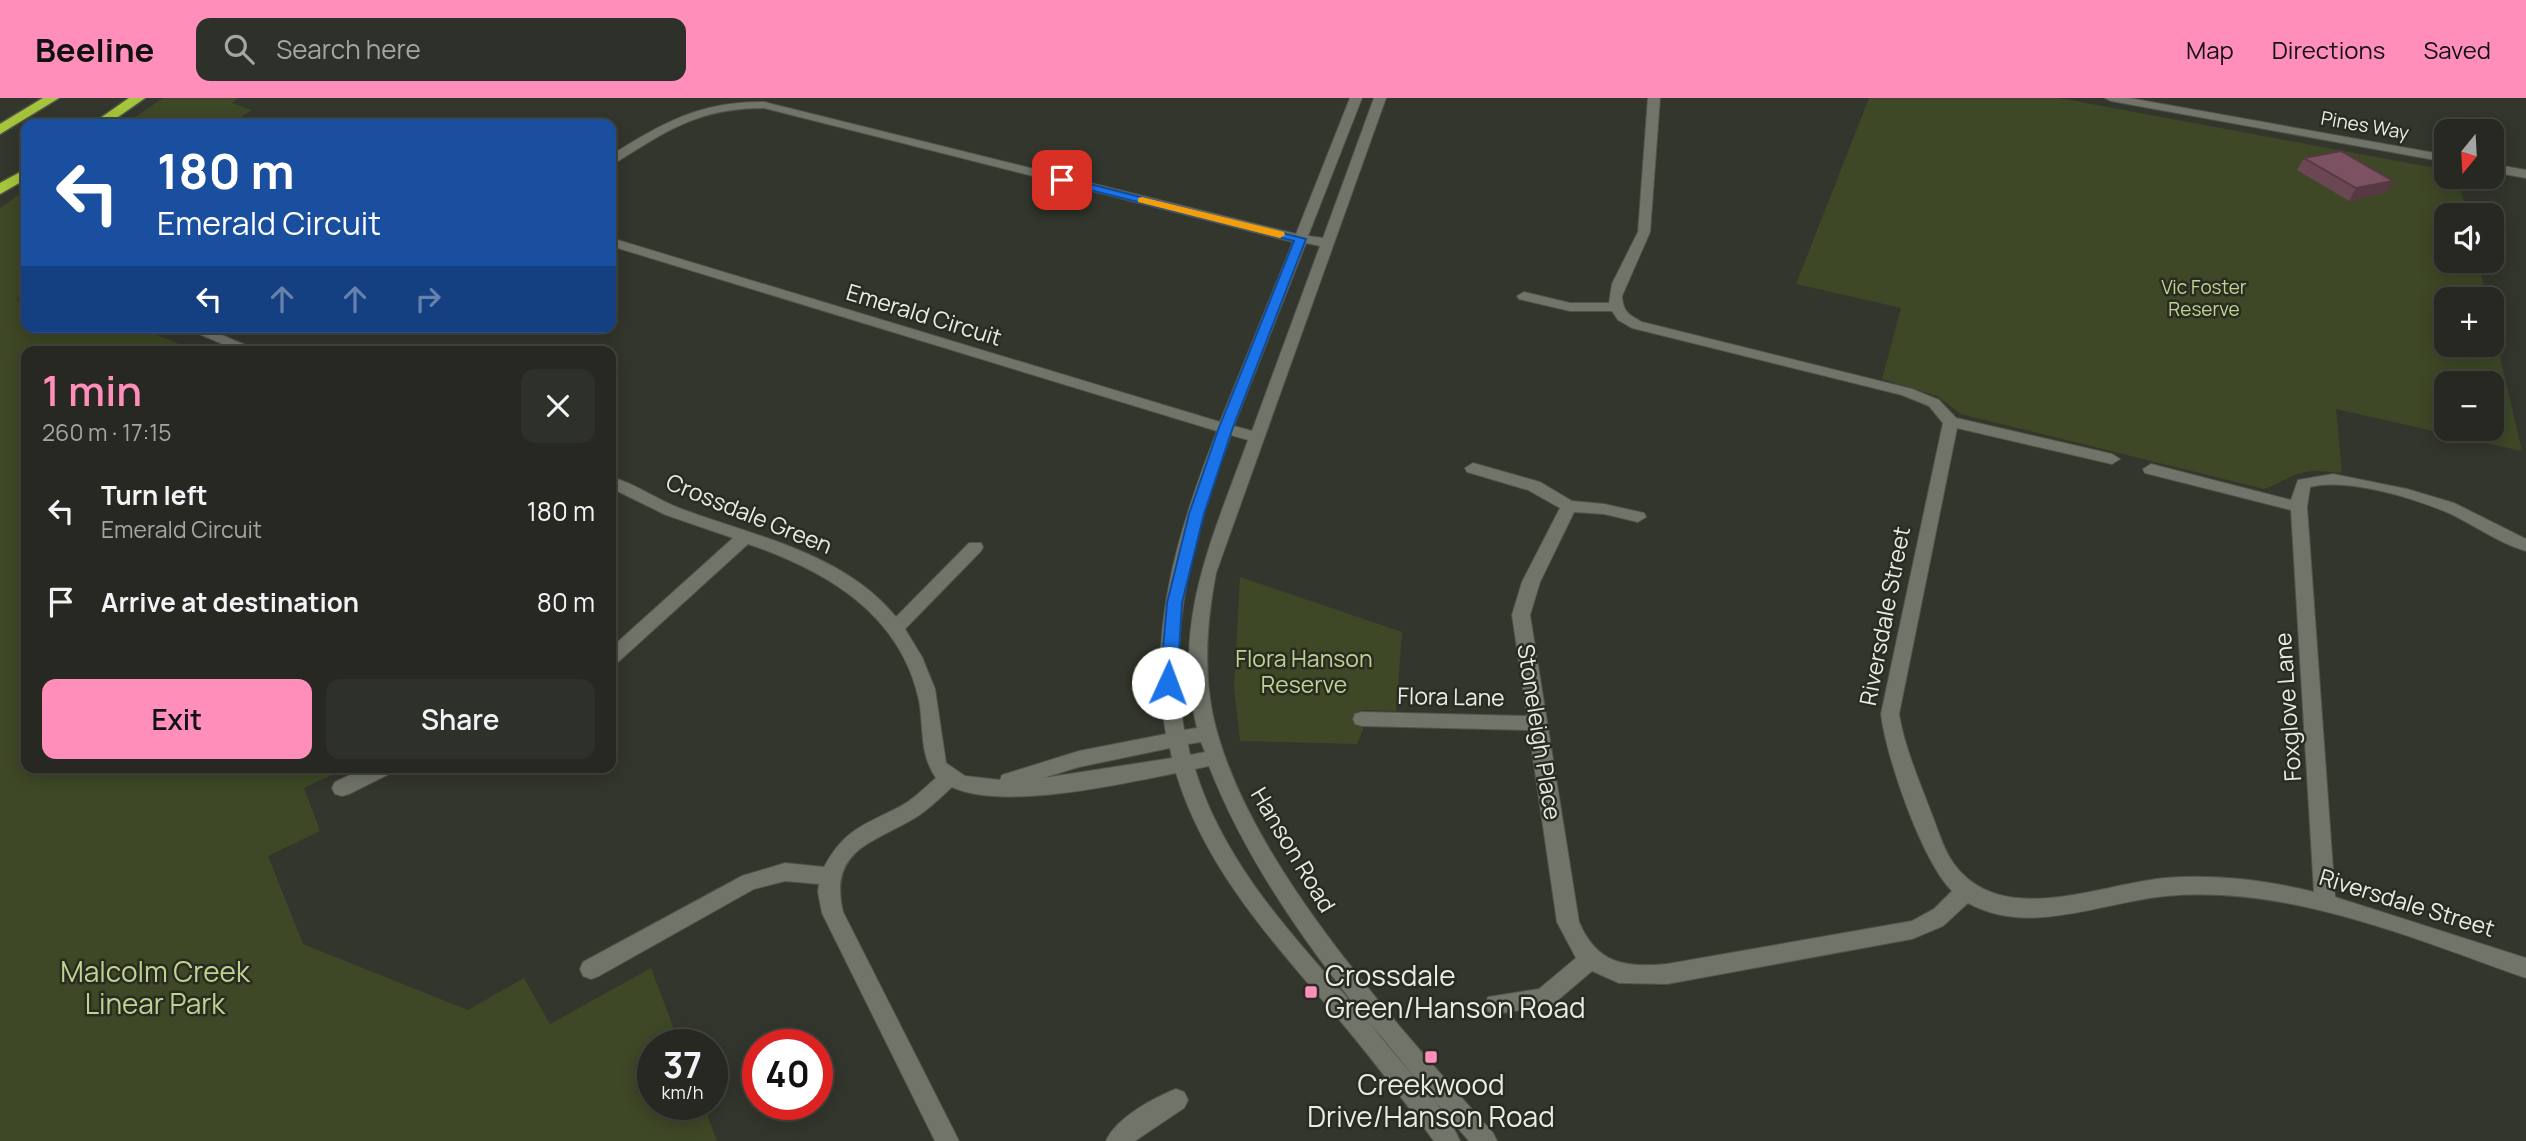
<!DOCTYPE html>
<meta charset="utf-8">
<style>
body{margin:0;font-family:Manrope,sans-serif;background:#2e302a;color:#f1f3f6;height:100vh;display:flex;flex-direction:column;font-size:26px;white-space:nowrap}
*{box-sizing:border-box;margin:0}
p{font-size:23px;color:#a4a6a5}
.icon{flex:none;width:38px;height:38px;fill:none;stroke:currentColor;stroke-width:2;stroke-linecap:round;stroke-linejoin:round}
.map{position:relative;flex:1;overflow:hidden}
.sheet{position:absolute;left:21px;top:248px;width:595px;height:427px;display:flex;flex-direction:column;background:#262821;border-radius:14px;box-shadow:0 4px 18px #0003,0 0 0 2px #42443f}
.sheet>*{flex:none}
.top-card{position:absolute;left:21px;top:21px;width:595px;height:214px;border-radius:14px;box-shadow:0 4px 18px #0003,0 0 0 2px #42443f;background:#1a4fa0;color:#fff;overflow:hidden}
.needle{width:46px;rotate:198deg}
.fabs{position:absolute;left:2434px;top:21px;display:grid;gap:14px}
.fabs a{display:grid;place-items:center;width:70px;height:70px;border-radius:14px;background:#262821;box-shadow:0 4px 18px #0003,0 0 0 2px #42443f;font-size:35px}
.speed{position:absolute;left:637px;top:931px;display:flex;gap:14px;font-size:35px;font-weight:700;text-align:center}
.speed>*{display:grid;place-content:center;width:91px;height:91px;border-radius:50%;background:#262821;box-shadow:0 4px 18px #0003,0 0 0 2px #42443f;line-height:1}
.speed small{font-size:18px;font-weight:400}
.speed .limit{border:10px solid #d22;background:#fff;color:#111}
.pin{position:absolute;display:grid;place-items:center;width:60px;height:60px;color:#fff;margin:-30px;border-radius:14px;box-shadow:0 4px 10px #0006}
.me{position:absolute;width:77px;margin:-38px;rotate:2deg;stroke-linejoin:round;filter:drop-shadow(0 0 5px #0008)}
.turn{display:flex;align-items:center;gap:24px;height:147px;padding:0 21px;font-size:32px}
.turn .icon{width:91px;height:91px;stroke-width:2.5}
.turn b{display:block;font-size:49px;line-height:60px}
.lanes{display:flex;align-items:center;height:66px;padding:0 21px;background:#0003;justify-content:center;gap:35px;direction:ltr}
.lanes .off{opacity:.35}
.round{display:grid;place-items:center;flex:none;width:74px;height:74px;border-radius:14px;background:#2e302a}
.summary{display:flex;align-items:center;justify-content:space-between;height:119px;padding:0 21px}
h1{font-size:42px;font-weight:600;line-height:52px;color:#ff8eba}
.action{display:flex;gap:14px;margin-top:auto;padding:14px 21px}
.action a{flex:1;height:80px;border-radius:14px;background:#ff8eba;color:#111;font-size:28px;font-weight:600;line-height:80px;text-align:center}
.action a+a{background:#2e302a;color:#f1f3f6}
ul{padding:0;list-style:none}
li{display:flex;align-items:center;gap:21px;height:91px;padding:0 21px}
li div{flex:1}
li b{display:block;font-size:26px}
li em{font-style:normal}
header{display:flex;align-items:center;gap:42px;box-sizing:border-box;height:98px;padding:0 35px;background:#ff8eba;color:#111}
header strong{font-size:33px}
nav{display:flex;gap:38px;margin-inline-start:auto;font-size:24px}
.search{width:490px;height:63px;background:#2e302a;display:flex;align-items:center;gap:18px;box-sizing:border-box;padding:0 24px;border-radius:14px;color:#a4a6a5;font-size:26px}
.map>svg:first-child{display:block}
</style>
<header>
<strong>Beeline</strong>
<div class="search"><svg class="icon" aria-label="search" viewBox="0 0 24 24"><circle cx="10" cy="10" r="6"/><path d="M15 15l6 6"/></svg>Search here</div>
<nav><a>Map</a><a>Directions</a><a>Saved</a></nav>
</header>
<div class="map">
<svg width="2526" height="1043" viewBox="0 0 2526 1043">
<rect width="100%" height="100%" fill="#33362c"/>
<path fill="#3e4726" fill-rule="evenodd" d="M163,0H238L232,5L252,12L230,26H125Z
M1869,0H2059L2446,72V79H2458L2467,117H2446V163H2478L2487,201H2446V247H2492V224L2522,353L2336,311L2342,375C2328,374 2314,371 2301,375C2289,378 2277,387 2264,391L1961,316L1937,298L1882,281L1901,210L1796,186ZM2446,285H2492V331H2446Z
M26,92V192L17,200L23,216H26V229H136L200,254H26V670H346L304,690L320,733L268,758L303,846L468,912L524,880L550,926L651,870L680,947H653V1006H703L717,1043H0V110Z
M1240,479L1402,534L1396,613L1362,612L1363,632L1357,646L1240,643L1234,590Z"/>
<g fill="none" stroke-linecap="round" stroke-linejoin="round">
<g stroke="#51544a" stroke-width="2">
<path id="minor" d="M1350,0H1362L1308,138L1323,140L1374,0H1386L1216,475C1207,522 1203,570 1213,618C1245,762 1396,925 1493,1035L1497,1043H1469C1372,930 1264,809 1209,668L1195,671C1231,789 1329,872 1403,965C1422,989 1448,1015 1460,1043H1434C1404,1003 1374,963 1342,925C1277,848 1206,774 1176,675C1121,686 1003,713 952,689C941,699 930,710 918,718C875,745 828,750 843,814L959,1043H935L822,815L818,794L819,786L785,783L754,791L599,878L591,881L583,878L580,871L583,864L742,778L785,765L824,769C845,730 865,727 901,708C914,701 925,689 936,680C919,656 924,629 919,602C900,515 826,473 748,446L617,565L611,567V550L733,440L666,417L611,390V379C634,385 656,401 679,410C753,438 843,454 896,519L969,445H981L983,449L981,453L905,531L922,559L935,591L946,665L965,678L1000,682L1002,677L1079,653L1166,636C1147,531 1179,430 1217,333L611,148V140L1220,324L1293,144L764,10C699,10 668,32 615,65L611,66V57C663,25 700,3 764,4L1296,136ZM1306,145L1320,148L1252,333L1234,328ZM1231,337L1248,342C1213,439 1171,524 1197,630L1184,632C1166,530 1195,433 1231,337ZM1201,644L1205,654L1190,657L1188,646ZM1170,650L1172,660L1043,680L1079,669Z
M1648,0H1660L1650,134L1622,198C1623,214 1629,217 1642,224L1912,291L1939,302L1956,320L2112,356L2120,361L2112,366L1957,330L1899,616C1905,652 1920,684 1932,717C1939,734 1943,751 1954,766C2002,831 2100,786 2165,780C2214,776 2266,782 2314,794L2291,412L2145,375L2143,371L2151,366L2291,402L2298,382L2333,376L2407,391L2454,405L2526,441V453C2499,445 2477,429 2453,417C2418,401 2347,379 2310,389L2307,409L2335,799L2526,860V880C2412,840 2290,787 2166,798C2102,804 2030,839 1968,805L1943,828L1912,841L1667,886L1619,885L1592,873L1552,907L1496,916L1488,913L1485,906L1488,899L1539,891L1576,860L1557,824L1529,632L1362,628L1355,626L1353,621L1355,616L1362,614L1527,618L1512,517L1522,484L1560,410L1528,392L1467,374L1465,370L1473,365L1540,384L1572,403L1604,406L1644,415L1646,419L1638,424L1604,416L1574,414L1540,484L1530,517L1579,824C1597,866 1625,870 1667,866L1912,823L1934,811L1952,793C1922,763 1886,659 1881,616L1943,325L1929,308L1902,297L1632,230L1618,222L1612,213H1570L1519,201L1517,198L1524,194L1570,205H1609L1612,186L1638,134Z
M2105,0H2129L2446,57V64L2111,3Z
M2492,66L2526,72V80L2492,74Z
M183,229H203L262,254H241Z
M365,670H394L391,675L349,696L342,698L335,696L332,690L335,684Z
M1176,991L1184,994L1188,1002L1184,1010L1135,1043H1106C1116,1020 1153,1000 1176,991Z"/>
</g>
<g stroke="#51544a" stroke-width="3">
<path id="highway" d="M43,0H59L0,36V26Z
M129,0H145L108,26H92Z
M26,71V81L0,96V85Z"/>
</g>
<use href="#minor" fill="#707469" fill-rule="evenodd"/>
<use href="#highway" fill="#a5c53b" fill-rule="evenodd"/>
</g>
<path fill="#6b4653" d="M2304,60L2393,83L2385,95L2349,103L2297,72Z"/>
<path fill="#573944" d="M2393,83L2385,95L2349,103L2356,90Z"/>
<path fill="#7c5161" stroke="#573944" stroke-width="2" d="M2341,53L2393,83L2356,90L2304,60Z"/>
<path fill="#1a73e8" stroke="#114b97" stroke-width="2" d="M1062,79L1306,141L1232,332L1204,416L1182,505L1177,585L1168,592L1160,585L1167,505L1189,416L1218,332L1294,143L1058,84L1057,82Z"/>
<path fill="#f59e0b" d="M1142,99L1284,134L1285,137L1280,140L1138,104V100Z"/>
<g fill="#ff8eba" stroke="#292c22" stroke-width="2.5">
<rect x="1304" y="887" width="14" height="14" rx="3.5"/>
<rect x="1424" y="952" width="14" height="14" rx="3.5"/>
</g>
<g text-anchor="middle" stroke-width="5" stroke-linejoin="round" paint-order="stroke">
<g font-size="19" fill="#e9ece5" stroke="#292c22">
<text transform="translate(2365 27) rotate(10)" y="7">Pines Way</text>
</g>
<g font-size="19" fill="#bfd38f" stroke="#292c22">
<text x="2204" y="196">Vic Foster<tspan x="2204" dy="22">Reserve</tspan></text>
</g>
<g font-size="23" fill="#e9ece5" stroke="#292c22">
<text transform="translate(924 217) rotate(17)" y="8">Emerald Circuit</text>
<text transform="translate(749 416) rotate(22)" y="8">Crossdale Green</text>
<text transform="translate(1885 518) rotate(-79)" y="8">Riversdale Street</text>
<text transform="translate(1451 599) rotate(1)" y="8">Flora Lane</text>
<text transform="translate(2288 609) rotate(-94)" y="8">Foxglove Lane</text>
<text transform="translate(1539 634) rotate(81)" y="8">Stoneleigh Place</text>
<text transform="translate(1293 752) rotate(59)" y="8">Hanson Road</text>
<text transform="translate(2407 805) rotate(17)" y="8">Riversdale Street</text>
</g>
<g font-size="23" fill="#bfd38f" stroke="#292c22">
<text x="1304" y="569">Flora Hanson<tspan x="1304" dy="26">Reserve</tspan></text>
</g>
<g font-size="28" fill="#bfd38f" stroke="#292c22">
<text x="155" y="884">Malcolm Creek<tspan x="155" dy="32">Linear Park</tspan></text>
</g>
<g font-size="28" fill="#e9ece5" stroke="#292c22" text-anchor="start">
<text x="1325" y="888">Crossdale<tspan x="1325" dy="32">Green/Hanson Road</tspan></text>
<text x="1431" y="997" text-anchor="middle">Creekwood<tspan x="1431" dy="32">Drive/Hanson Road</tspan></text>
</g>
</g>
</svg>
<div class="fabs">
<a><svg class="needle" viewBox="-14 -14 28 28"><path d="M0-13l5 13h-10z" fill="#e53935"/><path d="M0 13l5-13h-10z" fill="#a4a6a5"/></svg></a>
<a><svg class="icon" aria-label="sound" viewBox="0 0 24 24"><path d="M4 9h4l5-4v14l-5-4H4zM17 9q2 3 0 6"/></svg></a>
<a>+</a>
<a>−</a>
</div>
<div class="speed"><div>37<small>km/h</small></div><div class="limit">40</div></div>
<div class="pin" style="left:1062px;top:82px;background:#d93025"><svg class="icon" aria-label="arrive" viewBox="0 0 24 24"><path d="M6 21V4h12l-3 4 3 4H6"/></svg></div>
<svg class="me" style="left:1168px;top:585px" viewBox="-20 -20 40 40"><circle r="19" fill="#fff"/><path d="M0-13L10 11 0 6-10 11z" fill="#1a73e8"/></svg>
<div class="top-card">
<div class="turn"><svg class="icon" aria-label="left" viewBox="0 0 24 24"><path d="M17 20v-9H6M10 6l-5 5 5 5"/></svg><div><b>180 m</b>Emerald Circuit</div></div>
<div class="lanes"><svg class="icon" aria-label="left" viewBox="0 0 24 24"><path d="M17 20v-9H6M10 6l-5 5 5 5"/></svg><svg class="icon off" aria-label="ahead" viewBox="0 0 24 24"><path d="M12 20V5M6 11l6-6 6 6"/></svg><svg class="icon off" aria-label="ahead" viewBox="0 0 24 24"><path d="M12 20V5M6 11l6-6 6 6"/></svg><svg class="icon off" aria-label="right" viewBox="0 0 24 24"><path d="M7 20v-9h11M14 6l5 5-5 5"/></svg></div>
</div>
<section class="sheet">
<div class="summary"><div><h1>1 min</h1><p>260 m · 17:15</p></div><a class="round"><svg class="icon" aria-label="close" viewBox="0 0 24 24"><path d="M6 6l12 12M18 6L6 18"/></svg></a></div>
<ul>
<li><svg class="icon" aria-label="left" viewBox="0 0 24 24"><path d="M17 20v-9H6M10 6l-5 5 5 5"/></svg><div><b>Turn left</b><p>Emerald Circuit</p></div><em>180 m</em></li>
<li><svg class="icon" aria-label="arrive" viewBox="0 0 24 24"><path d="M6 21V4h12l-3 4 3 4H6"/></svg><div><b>Arrive at destination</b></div><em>80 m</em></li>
</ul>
<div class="action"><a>Exit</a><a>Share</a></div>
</section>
</div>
